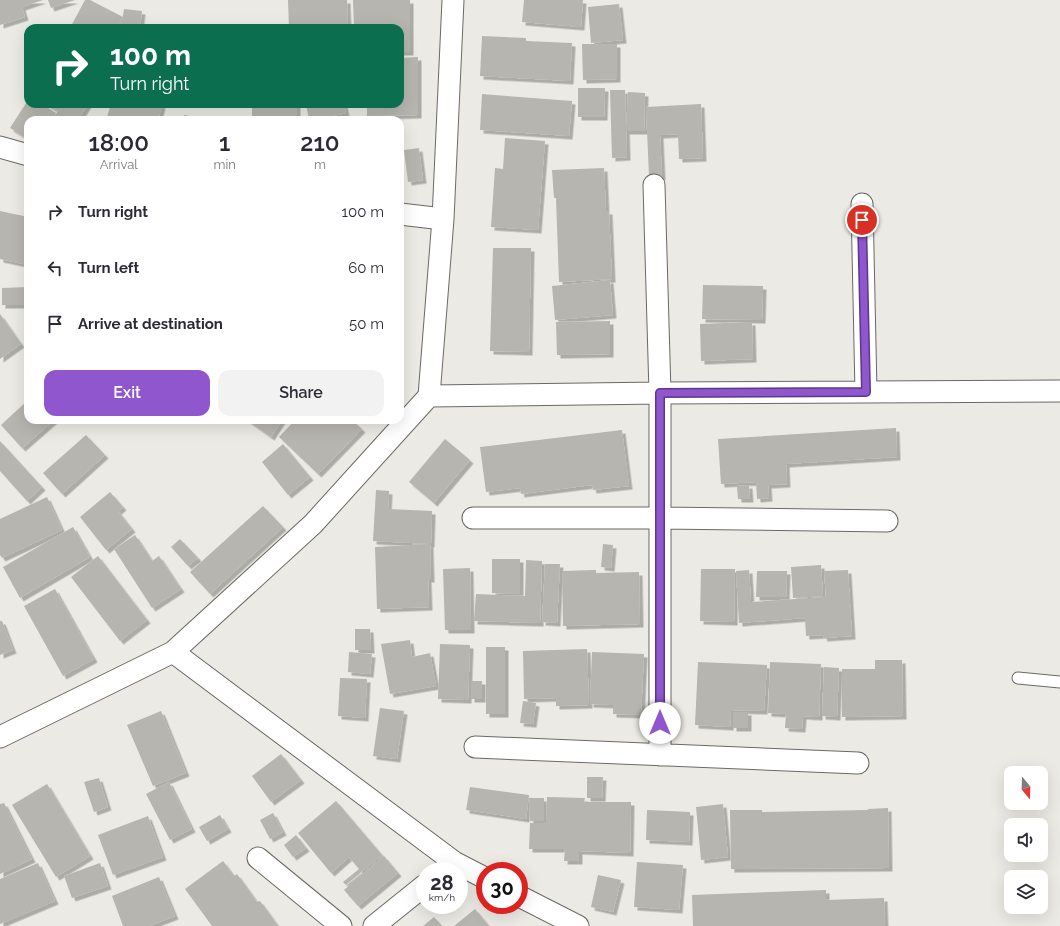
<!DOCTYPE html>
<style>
body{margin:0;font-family:Raleway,sans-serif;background:#f2f2f3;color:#2b2b33;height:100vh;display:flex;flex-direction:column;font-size:15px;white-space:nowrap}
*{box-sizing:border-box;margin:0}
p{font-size:13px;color:#7c7c81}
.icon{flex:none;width:22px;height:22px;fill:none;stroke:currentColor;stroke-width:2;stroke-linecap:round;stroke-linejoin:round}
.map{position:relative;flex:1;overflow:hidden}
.side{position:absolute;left:24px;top:116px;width:380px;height:308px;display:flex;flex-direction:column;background:#fff;border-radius:12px;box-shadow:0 4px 16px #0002}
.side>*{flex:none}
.banner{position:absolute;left:24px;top:24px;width:380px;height:84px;border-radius:12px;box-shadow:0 4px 16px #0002;background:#0b6e4f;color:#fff;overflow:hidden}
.needle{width:26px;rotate:161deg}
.buttons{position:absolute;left:1004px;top:766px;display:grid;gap:8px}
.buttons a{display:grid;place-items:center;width:44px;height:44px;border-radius:8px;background:#fff;box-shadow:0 4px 16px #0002;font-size:20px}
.speed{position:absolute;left:416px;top:862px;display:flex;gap:8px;font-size:20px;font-weight:700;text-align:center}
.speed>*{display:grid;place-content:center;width:52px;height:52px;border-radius:50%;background:#fff;box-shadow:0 4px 16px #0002;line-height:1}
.speed small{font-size:10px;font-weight:400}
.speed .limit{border:6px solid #d22;background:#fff;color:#111}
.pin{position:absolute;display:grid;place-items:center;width:34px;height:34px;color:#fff;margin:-17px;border:2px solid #fff;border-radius:50%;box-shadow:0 1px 4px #0007}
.me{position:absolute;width:44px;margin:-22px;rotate:0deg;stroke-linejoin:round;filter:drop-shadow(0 0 3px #0008)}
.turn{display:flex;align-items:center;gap:14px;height:84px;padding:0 20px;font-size:18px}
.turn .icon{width:52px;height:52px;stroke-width:2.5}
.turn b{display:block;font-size:28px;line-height:34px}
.eta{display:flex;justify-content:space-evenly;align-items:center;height:68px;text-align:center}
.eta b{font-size:24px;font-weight:600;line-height:28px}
.primary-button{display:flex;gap:8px;margin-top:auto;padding:8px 20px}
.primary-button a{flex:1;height:46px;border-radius:12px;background:#8f56ce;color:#fff;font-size:16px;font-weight:600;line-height:46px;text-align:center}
.primary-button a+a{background:#f2f2f3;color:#2b2b33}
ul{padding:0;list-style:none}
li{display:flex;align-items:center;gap:12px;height:56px;padding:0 20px}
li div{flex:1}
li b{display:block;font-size:15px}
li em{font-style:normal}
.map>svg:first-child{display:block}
</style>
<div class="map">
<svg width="1060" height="926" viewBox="0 0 1060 926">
<defs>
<filter id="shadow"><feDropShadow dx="3.5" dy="3.5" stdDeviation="0" flood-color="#0004"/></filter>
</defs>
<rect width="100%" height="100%" fill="#ebeae4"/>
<path fill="#b6b5af" filter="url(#shadow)" d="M0,0H43L22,7L25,17L0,25Z
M48,0H75L51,8Z
M85,0H90L123,17L117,28H70Z
M288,0H347L348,28H289Z
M353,0H410V52H400V28H354Z
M524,0H583L581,27L522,22Z
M619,4L623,40L591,43L588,7Z
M124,9L142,11L140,28H121Z
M482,36L526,38V41L572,43L570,81L480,76Z
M582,44H617V79L583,80Z
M418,57V115L367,116V104H400V58Z
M578,88H605L604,117H578Z
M610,90H625L627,157L612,158Z
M628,92L645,93L644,131H626Z
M482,94L572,101L569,136L480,130Z
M28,100V104H42L56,113L51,120H28V139L10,128Z
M46,104H88L78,120H59L54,117L58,111Z
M111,104H159L162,105L158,120H106Z
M252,104H297V116H252Z
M306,104H344L346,113L315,120H309Z
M701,104L703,158L679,159L678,134L660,135L662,177H649L646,107Z
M184,115L207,119V120H183Z
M505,138L545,141L538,230L491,227L495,168L503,169Z
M419,148L423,180L408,182L404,150Z
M604,168L606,211H609L612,279L559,282L556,198H554L552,170Z
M0,211L28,217V265L0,259Z
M493,248H531L529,352L490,351Z
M610,280L613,315L555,320L552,286Z
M703,285L763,286L762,320L702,319Z
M28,287V305H2V288Z
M0,314L21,344L0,359Z
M610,321V354L557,355L556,322Z
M752,322L753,359L701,361L700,324Z
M28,400V420H54L22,448L1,425Z
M247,420H282L271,437Z
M295,420H352L362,429L318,474L279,437Z
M896,428L897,457L786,464L787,484L768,485L769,498L757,499L756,482L721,484L718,439Z
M622,430L629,486L593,490L592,485L521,494L520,488L486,492L480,447Z
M86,435L105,455L62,494L43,473Z
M445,439L470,460L434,503L409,482Z
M0,441L42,487L27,501L0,471Z
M283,444L310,477L288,495L262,462Z
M749,485L750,499H738L737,486Z
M376,490L389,491L388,509L432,511L431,544L373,541Z
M110,492L123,507L118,511L132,529L106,550L80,517Z
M47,497L62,530L2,558L0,555V519Z
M263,506L283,527L210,594L190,572Z
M73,527L90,557L20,598L3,567Z
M135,535L152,561L159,556L181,589L152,608L114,549Z
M180,539L198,558L188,566L171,547Z
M430,544L431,579H428L429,607L377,609L375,547Z
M603,544L613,545L611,568L601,567Z
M98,556L147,620L120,641L71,577Z
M492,559H520V594L492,593Z
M526,560L542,561L540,623L474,621L476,594L525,596Z
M545,564H560L557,623L542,622Z
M821,565L823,596L793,598L791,567Z
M470,568L471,630H445L443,569Z
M701,569H735L734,622L700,621Z
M596,570V573L639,572L640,624L563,626L562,571Z
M749,570L751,602L826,597L824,571L848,570L852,636L824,638L823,635L806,636L805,618L739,623L736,571Z
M757,571H787L786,597H756Z
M55,589L94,659L63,676L24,606Z
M0,621H2L13,650L0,655Z
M355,629H370L371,650H355Z
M410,640L412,657L430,653L436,686L390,694L381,644Z
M440,644L470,645L468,700L438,699Z
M486,647H505V714H486Z
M587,649L589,705L556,706V698L524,699L523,651Z
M349,652L372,654L370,674L348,672Z
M592,652L644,654L641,715L613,714V705L590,704Z
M875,660H902L903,716L842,717V669H875Z
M698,662L767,665L764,711L731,710L730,727L695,725Z
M770,662L821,664L819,717L803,716L802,729L785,728L786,714L768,713Z
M824,667L839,668L837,717L822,716Z
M340,678L367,679L365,718L338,716Z
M471,681H482V699H471Z
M523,701L536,703L533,724L520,723Z
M380,708L404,711L397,759L373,756Z
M161,711L186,773L153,786L127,725Z
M733,712H748V728H733Z
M281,754L301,780L271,802L252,776Z
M587,777H603L602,798H587Z
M99,778L108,807L94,812L84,782Z
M169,782L192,829L170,840L146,794Z
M47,784L90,856L56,877L12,805Z
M470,787L529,795L526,819L466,810Z
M547,797L585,798L584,802H631L630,853L579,851V861H564L565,849H529L530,823H546Z
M529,798H544V821H530Z
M336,801L382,855L346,885L343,882L359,869L349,857L331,873L298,833Z
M4,803L32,859L0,874V804Z
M723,804L728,857L701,860L696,807Z
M888,808L889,868L731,869L730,810H762V812L868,810V809Z
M647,810L690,812L689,842L646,840Z
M273,813L283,832L270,839L260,820Z
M220,815L228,829L207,841L199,827Z
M148,816L163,857L113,875L98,835Z
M296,835L306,848L293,857L284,845Z
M384,856L398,873L358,906L344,890Z
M223,861L234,876L237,874L257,902L260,901L278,926H212L185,889Z
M637,862L683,865L679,910L634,907Z
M38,863L55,901L0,924V879Z
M100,863L108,886L72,898L64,876Z
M598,875L621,880L613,912L591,907Z
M159,877L175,916L149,926H123L112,896Z
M826,890V900L884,898L885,926H693L692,895Z
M475,909L489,926H454Z
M434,917L442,926H423Z"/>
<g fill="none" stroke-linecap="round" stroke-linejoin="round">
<g stroke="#6b6964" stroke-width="13">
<path id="service" d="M1018,678L1060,682"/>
</g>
<g stroke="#6b6964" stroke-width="23">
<path id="minor" d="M0,147L28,155
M654,185L660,393V755
M862,204L866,392
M400,214L443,219
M429,396L660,393L1060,391
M473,518H660L887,521
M173,652L454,862L485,878
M0,737L173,652L313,524L429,396L443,219L453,0
M475,747L858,763
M258,858L341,926
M519,896L578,926
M374,926L425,885"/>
</g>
<use href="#service" stroke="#fff" stroke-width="11"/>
<use href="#minor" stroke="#fff" stroke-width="21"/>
</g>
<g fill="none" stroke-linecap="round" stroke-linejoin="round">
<g stroke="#5d3886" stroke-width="10">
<path id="route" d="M660,723V393L866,392L862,220"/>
</g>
<use href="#route" stroke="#8f56ce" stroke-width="7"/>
</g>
</svg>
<div class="buttons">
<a><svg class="needle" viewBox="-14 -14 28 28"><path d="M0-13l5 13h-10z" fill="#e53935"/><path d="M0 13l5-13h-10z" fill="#7c7c81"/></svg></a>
<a><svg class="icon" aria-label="sound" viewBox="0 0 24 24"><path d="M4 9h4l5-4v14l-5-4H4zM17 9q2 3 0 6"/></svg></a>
<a><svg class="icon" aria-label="layers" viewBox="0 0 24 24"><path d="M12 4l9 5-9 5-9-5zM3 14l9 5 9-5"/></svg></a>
</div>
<div class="speed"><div>28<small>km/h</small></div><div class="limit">30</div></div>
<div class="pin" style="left:862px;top:220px;background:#d93025"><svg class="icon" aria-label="arrive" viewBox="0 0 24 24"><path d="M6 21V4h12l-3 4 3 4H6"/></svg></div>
<svg class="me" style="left:660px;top:723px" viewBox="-20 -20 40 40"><circle r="19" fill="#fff"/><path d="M0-13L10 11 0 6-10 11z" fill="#8f56ce"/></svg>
<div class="banner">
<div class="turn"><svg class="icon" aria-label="right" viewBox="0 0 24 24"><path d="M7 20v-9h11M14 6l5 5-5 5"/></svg><div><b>100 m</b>Turn right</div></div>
</div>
<section class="side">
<div class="eta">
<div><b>18:00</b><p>Arrival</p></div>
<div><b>1</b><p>min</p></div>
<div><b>210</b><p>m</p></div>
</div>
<ul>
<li><svg class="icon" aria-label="right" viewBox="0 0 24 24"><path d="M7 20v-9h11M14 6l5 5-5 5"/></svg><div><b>Turn right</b></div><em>100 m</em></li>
<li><svg class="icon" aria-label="left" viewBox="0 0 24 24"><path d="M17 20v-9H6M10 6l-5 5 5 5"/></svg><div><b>Turn left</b></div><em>60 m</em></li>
<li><svg class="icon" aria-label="arrive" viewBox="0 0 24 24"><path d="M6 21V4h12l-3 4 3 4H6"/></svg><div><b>Arrive at destination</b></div><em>50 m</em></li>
</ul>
<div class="primary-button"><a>Exit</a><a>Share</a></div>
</section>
</div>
